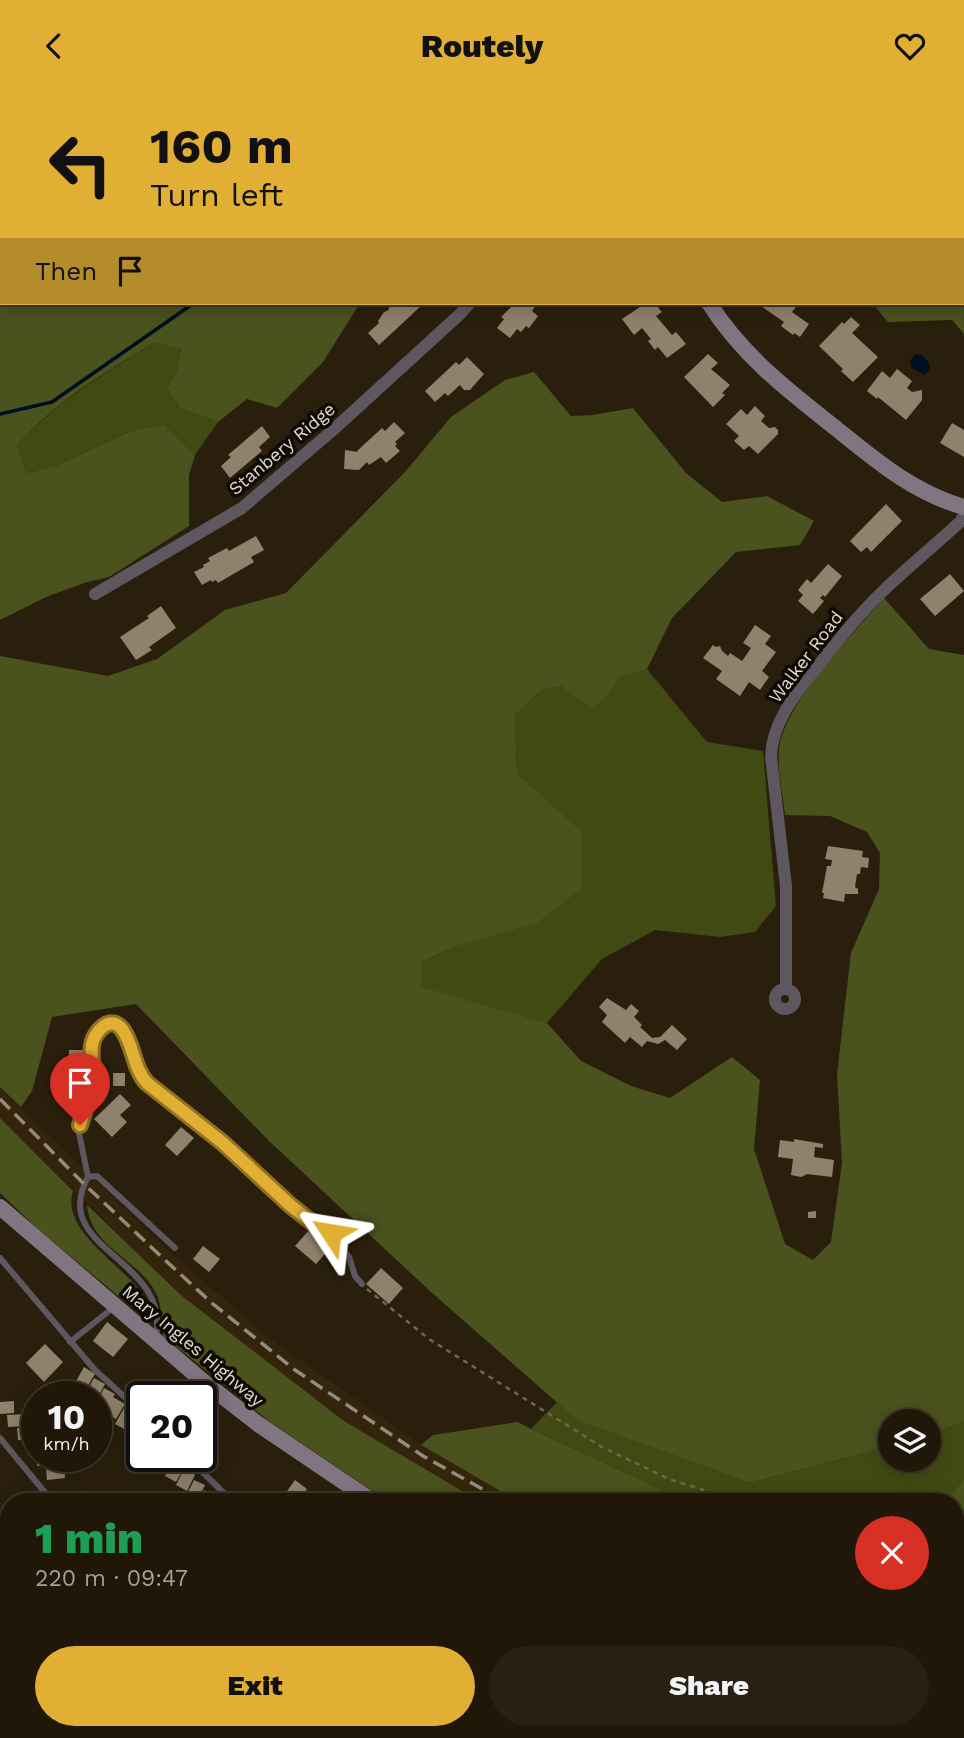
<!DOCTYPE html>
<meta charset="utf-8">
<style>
body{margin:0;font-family:"Work Sans",sans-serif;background:#282012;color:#f1f3f6;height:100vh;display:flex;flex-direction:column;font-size:26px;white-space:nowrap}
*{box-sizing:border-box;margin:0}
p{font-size:23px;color:#a29f9c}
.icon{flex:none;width:38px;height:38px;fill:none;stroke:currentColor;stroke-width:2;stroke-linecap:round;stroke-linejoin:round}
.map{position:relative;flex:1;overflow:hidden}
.details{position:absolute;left:0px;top:1402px;width:964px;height:247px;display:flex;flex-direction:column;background:#201709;border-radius:28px 28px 0 0;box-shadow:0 4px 18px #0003,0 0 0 2px #3d362a}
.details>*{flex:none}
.hud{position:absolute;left:0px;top:0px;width:964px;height:214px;box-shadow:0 4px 18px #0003,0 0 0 2px #3d362a;background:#e1af34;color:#111;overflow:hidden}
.tools{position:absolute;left:878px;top:1318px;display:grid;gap:14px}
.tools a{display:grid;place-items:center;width:63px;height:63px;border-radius:50%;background:#201709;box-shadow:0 4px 18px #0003,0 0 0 2px #3d362a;font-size:35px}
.speed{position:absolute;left:21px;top:1290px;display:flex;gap:14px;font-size:35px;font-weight:700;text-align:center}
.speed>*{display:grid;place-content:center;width:91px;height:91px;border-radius:50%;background:#201709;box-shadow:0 4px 18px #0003,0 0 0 2px #3d362a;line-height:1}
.speed small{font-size:18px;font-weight:400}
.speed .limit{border:4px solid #111;border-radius:10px;background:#fff;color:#111}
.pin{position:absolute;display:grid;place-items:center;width:60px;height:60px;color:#fff;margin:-72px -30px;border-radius:50% 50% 50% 0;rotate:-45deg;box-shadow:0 0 7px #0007}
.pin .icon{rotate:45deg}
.me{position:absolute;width:77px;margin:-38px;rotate:303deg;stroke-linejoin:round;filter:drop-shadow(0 0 5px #0008)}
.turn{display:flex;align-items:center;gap:24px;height:147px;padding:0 35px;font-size:32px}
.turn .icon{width:91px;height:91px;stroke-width:2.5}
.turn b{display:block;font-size:49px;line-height:60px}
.then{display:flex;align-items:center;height:66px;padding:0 35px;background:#0003;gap:14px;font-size:26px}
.round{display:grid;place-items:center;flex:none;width:74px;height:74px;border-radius:37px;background:#282012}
.headline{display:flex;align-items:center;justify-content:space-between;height:119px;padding:0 35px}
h1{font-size:42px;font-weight:800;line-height:52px;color:#1e9e55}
.button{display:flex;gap:14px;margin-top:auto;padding:14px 35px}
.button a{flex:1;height:80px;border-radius:42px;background:#e1af34;color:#111;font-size:28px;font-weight:800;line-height:80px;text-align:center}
.button a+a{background:#282012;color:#f1f3f6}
header{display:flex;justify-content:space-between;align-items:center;height:91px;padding:0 35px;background:#e1af34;color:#111;font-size:32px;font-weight:800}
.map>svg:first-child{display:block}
</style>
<header><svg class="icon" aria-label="back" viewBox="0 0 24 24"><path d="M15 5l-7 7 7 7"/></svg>Routely<svg class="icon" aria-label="heart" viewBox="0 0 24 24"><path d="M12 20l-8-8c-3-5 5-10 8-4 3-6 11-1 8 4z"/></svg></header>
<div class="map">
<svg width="964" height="1647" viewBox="0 0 964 1647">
<rect width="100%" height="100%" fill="#2a1f0c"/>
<path fill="#34240b" d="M0,996L152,1145L269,1247L421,1354L518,1410H479L344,1330L182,1205L0,1027Z
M956,1639L964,1643V1647H927L913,1640Z"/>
<path fill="#424a13" d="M154,252L181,256L176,281L167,297L180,317L218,331L195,364L164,333L131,340L58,374L27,382L17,355C54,312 106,282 154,252Z
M647,578L707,651L763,660L776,815L755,841L720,846L655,839L602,868L547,932L421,897V871L456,855L540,705L517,683L515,624L541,599L561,595L605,608L620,586Z
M557,1311L578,1329L750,1392L891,1355V1368H929V1345L964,1330V1387L947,1410H687L531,1338Z
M563,1640H698L709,1647H573Z"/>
<path fill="#4a521e" d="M94,0H501L94,2Z
M963,30L964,243L952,229L888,231L872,212H962Z
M0,51L2,212H360L323,271L277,317L247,308L218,331L180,317L167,297L176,281L181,257L154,252C106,281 53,312 17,355L27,382L58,374L131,340L164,333L195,364L189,384V435L109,486L87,491L46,506L0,529Z
M534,281L571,325L593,324L633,317L686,382L722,411L767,405L814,430L800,454L736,461L672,527L647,578L620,586L605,608L592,617L561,595L541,599L515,624L517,683L582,741V797L537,832L456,855L421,871V896L547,932L581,970L631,995L670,1007L732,966L760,989L754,1058L785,1153L813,1169L831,1151L842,1072L837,983L851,862L879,798L880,762L867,741L830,725L785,724C783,703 777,680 779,659C783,614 854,542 884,507L929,558L964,564V1330L929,1345V1330H891V1355L750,1392L577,1329L431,1201L268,1049L136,913L52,926L32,1000L21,1016L0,996V565L108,585L157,568L225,519L286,502L405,381L451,326L505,289Z
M0,1027L73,1100C58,1150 153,1186 150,1226L146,1228L39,1139L0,1102Z
M87,1114L182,1205L344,1330L479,1410H387L269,1330L163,1245C162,1233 162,1214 156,1202C138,1167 91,1158 87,1114Z
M518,1331L531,1338L687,1410H518L421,1354L433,1344Z
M964,1387V1643L956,1639V1410H947Z
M723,1640H913L927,1647H734Z"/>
<path fill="#000e22" d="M919,263C928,268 935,277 924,284L912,277L910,271L914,264Z
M0,1462L9,1472V1640H123L127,1647H0Z"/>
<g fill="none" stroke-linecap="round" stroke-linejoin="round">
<path stroke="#000e22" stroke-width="3.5" d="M283,2V0
M0,323L52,311L194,212"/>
</g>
<path fill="#8f816c" d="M390,212H421L422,214L379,254L368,242L379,232L378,230L384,221L389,219L388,218L392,214Z
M515,212H542L539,216L536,214L532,220L538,225L529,237L526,235L521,241L517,238L510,247L497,237L504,228L501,226Z
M646,212H654L662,221L656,225L672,244L676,241L686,253L667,267L658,256L655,259L648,250L651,248L642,237L634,244L622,228Z
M763,212H799L792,221L809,233L800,246L794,242L793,244L781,235L784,231L761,215Z
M851,226L860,234L852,242L878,266L853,291L841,280L843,278L819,255L842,231L844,233Z
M708,263L718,272L711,278L730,294L722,302L725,304L713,316L684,286Z
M467,266L484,283L470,299H464L460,294L448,305L445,302L435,311L425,300L456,271L459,274Z
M897,278L912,290L907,297L912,301L922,299V309L906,329L878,306L877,308L867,300L882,280L890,287Z
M755,315L765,325L761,330L769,337L775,336L778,339V343L758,363L749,355L744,359L734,350L739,345L726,333L741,318L747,324Z
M394,331L405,342L395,351L397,353L395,355L400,360L386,372L381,366L369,374L367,371L359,379L344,378L345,359L358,361L357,360L382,337L385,340Z
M952,332L964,339V366L940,352Z
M262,335L270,346L259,356L262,360L230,387L221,375L231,366L228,364Z
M886,413L902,430L871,461L867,456L861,461L850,450Z
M256,445L264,459L251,466L254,471L218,492L216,489L212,491L211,489L202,494L194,481L204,476L203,474L210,470L208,467L227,457L229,460Z
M828,473L842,485L825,506L823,504L820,507L824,510L813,523L798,510L803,504L798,499L807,488L811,492Z
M950,483L964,500L935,525L920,508Z
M161,515L176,537L149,556L152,559L136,569L120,546L149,527L147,525Z
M755,534L771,545L765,553L776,561L762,580L769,586L760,599L749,591L740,605L716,588L722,580L703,567L713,554L716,556L720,555L722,560L728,565L730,562L742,570L751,557L743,552Z
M828,755L863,760L862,766L869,767L868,777L861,776L860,783H857L855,796L858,798V803H845L844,811L823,807L824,802H822L827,775H831L832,769L825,768Z
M607,907L626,919L631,913L639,920L634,926L642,934L640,936L652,947L660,946L672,934L687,948L677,959L665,949L658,953L647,950L642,956L630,946L625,952L602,931L607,924L599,916Z
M69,959H83V969L69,970Z
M113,982H125V995H113Z
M120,1003L131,1014L120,1024L127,1031L112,1046L94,1028Z
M181,1036L194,1047L177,1065L165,1054Z
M794,1048L823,1053V1057L815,1056L814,1066L834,1069L832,1086L807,1083L801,1086L791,1084L793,1068L778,1066L780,1049L794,1051Z
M816,1120V1127H808V1121Z
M312,1136L333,1154L316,1173L295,1155Z
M203,1155L220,1168L209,1181L193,1168Z
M381,1177L403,1197L389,1213L366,1193Z
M107,1231L128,1248L113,1266L93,1250Z
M45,1253L63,1271L44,1291L26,1272Z
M84,1276L95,1283L86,1298L75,1292Z
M94,1287L105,1293L98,1306H90L85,1303Z
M104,1297L115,1303L113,1306L125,1313L116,1328L105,1322L107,1319L96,1313Z
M14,1310V1322L0,1323V1311Z
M124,1317L135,1323L126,1339L115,1333Z
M25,1323L26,1335L8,1336L7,1324Z
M134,1327L142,1331V1339L136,1348L126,1342Z
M17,1337H35V1349H18Z
M27,1350H37V1362H27Z
M37,1365H54L55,1374L37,1375Z
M160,1365H174L167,1379L156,1374Z
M173,1369L185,1375L176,1391L165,1385Z
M64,1375L65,1387L47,1389L46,1377Z
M184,1378L195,1384L187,1400L176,1394Z
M194,1389L205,1394L197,1410L186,1405Z
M295,1389L307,1398L298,1410H280Z
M204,1399L215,1405L213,1408L218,1410H198Z"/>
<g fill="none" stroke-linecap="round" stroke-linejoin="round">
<path stroke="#6f6555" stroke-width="2.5" stroke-dasharray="5 5" stroke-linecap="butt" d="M367,1198L429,1248L602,1356L669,1388L738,1410
M956,1616L964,1621
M453,1640L460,1647"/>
<path stroke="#5f575f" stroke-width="6" d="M88,1086C48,1159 171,1167 156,1245
M175,1157L97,1085L88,1086L79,1042L80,1034L93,991L92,952L99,940L110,932C130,937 133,976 147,992L223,1052L290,1114L314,1133L331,1142L349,1166L355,1185L362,1193
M0,1167L94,1278L142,1322
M70,1251L114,1216
M0,1347L52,1410
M186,1365L232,1410
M551,1640L562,1647
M526,1647L531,1640"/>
<path stroke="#5f575f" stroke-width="12" d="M95,503L242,417L333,339L459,224L470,212
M786,897V795L771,666C772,633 793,606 813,581C835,553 858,524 884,499C908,476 935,454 960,431L964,424
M775 908a10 10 0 1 1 20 0a10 10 0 1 1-20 0Z"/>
<path stroke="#827582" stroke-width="16" d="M668,0L669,2
M709,212C741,263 786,298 833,335C874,368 913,402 964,416
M0,1116L204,1291L258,1333L372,1410
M712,1640L723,1647"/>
<path stroke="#938b7c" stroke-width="3.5" stroke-dasharray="14 7" stroke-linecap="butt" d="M0,1008L84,1093L165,1169L213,1213L295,1279L423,1365L504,1410
M943,1640L958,1647"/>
</g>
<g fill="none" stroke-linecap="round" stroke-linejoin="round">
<g stroke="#927222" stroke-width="18">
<path id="route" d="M80,1034C84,1021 89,1007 92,993C95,980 90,967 92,954C94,941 110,923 122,938C134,954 133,977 147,992L223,1052L290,1114L314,1133L331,1142"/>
</g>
<use href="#route" stroke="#e1af34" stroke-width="12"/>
</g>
<g text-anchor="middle" stroke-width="7" stroke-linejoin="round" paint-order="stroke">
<g font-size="18" fill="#e0d9cd" stroke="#0f0a04">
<text transform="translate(282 358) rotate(-40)" y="6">Stanbery Ridge</text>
<text transform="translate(806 566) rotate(-53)" y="6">Walker Road</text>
<text transform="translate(193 1255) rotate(40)" y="6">Mary Ingles Highway</text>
</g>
</g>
</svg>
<div class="tools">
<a><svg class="icon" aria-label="layers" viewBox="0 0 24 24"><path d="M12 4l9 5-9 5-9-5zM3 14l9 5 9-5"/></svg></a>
</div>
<div class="speed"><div>10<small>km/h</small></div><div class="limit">20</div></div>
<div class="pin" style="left:80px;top:1034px;background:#d93025"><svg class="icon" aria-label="arrive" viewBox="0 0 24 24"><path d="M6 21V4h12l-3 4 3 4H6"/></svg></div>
<svg class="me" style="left:331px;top:1142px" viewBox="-20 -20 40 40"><path d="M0-17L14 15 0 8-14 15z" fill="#e1af34" stroke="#fff" stroke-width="4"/></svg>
<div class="hud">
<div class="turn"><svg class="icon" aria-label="left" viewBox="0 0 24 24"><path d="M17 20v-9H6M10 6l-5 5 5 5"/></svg><div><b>160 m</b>Turn left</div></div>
<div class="then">Then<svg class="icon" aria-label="arrive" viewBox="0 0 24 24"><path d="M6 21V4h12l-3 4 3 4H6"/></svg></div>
</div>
<section class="details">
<div class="headline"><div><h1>1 min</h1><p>220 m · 09:47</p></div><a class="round" style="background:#d93025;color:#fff"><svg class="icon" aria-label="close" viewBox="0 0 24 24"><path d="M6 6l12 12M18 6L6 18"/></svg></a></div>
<div class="button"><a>Exit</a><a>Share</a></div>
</section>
</div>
